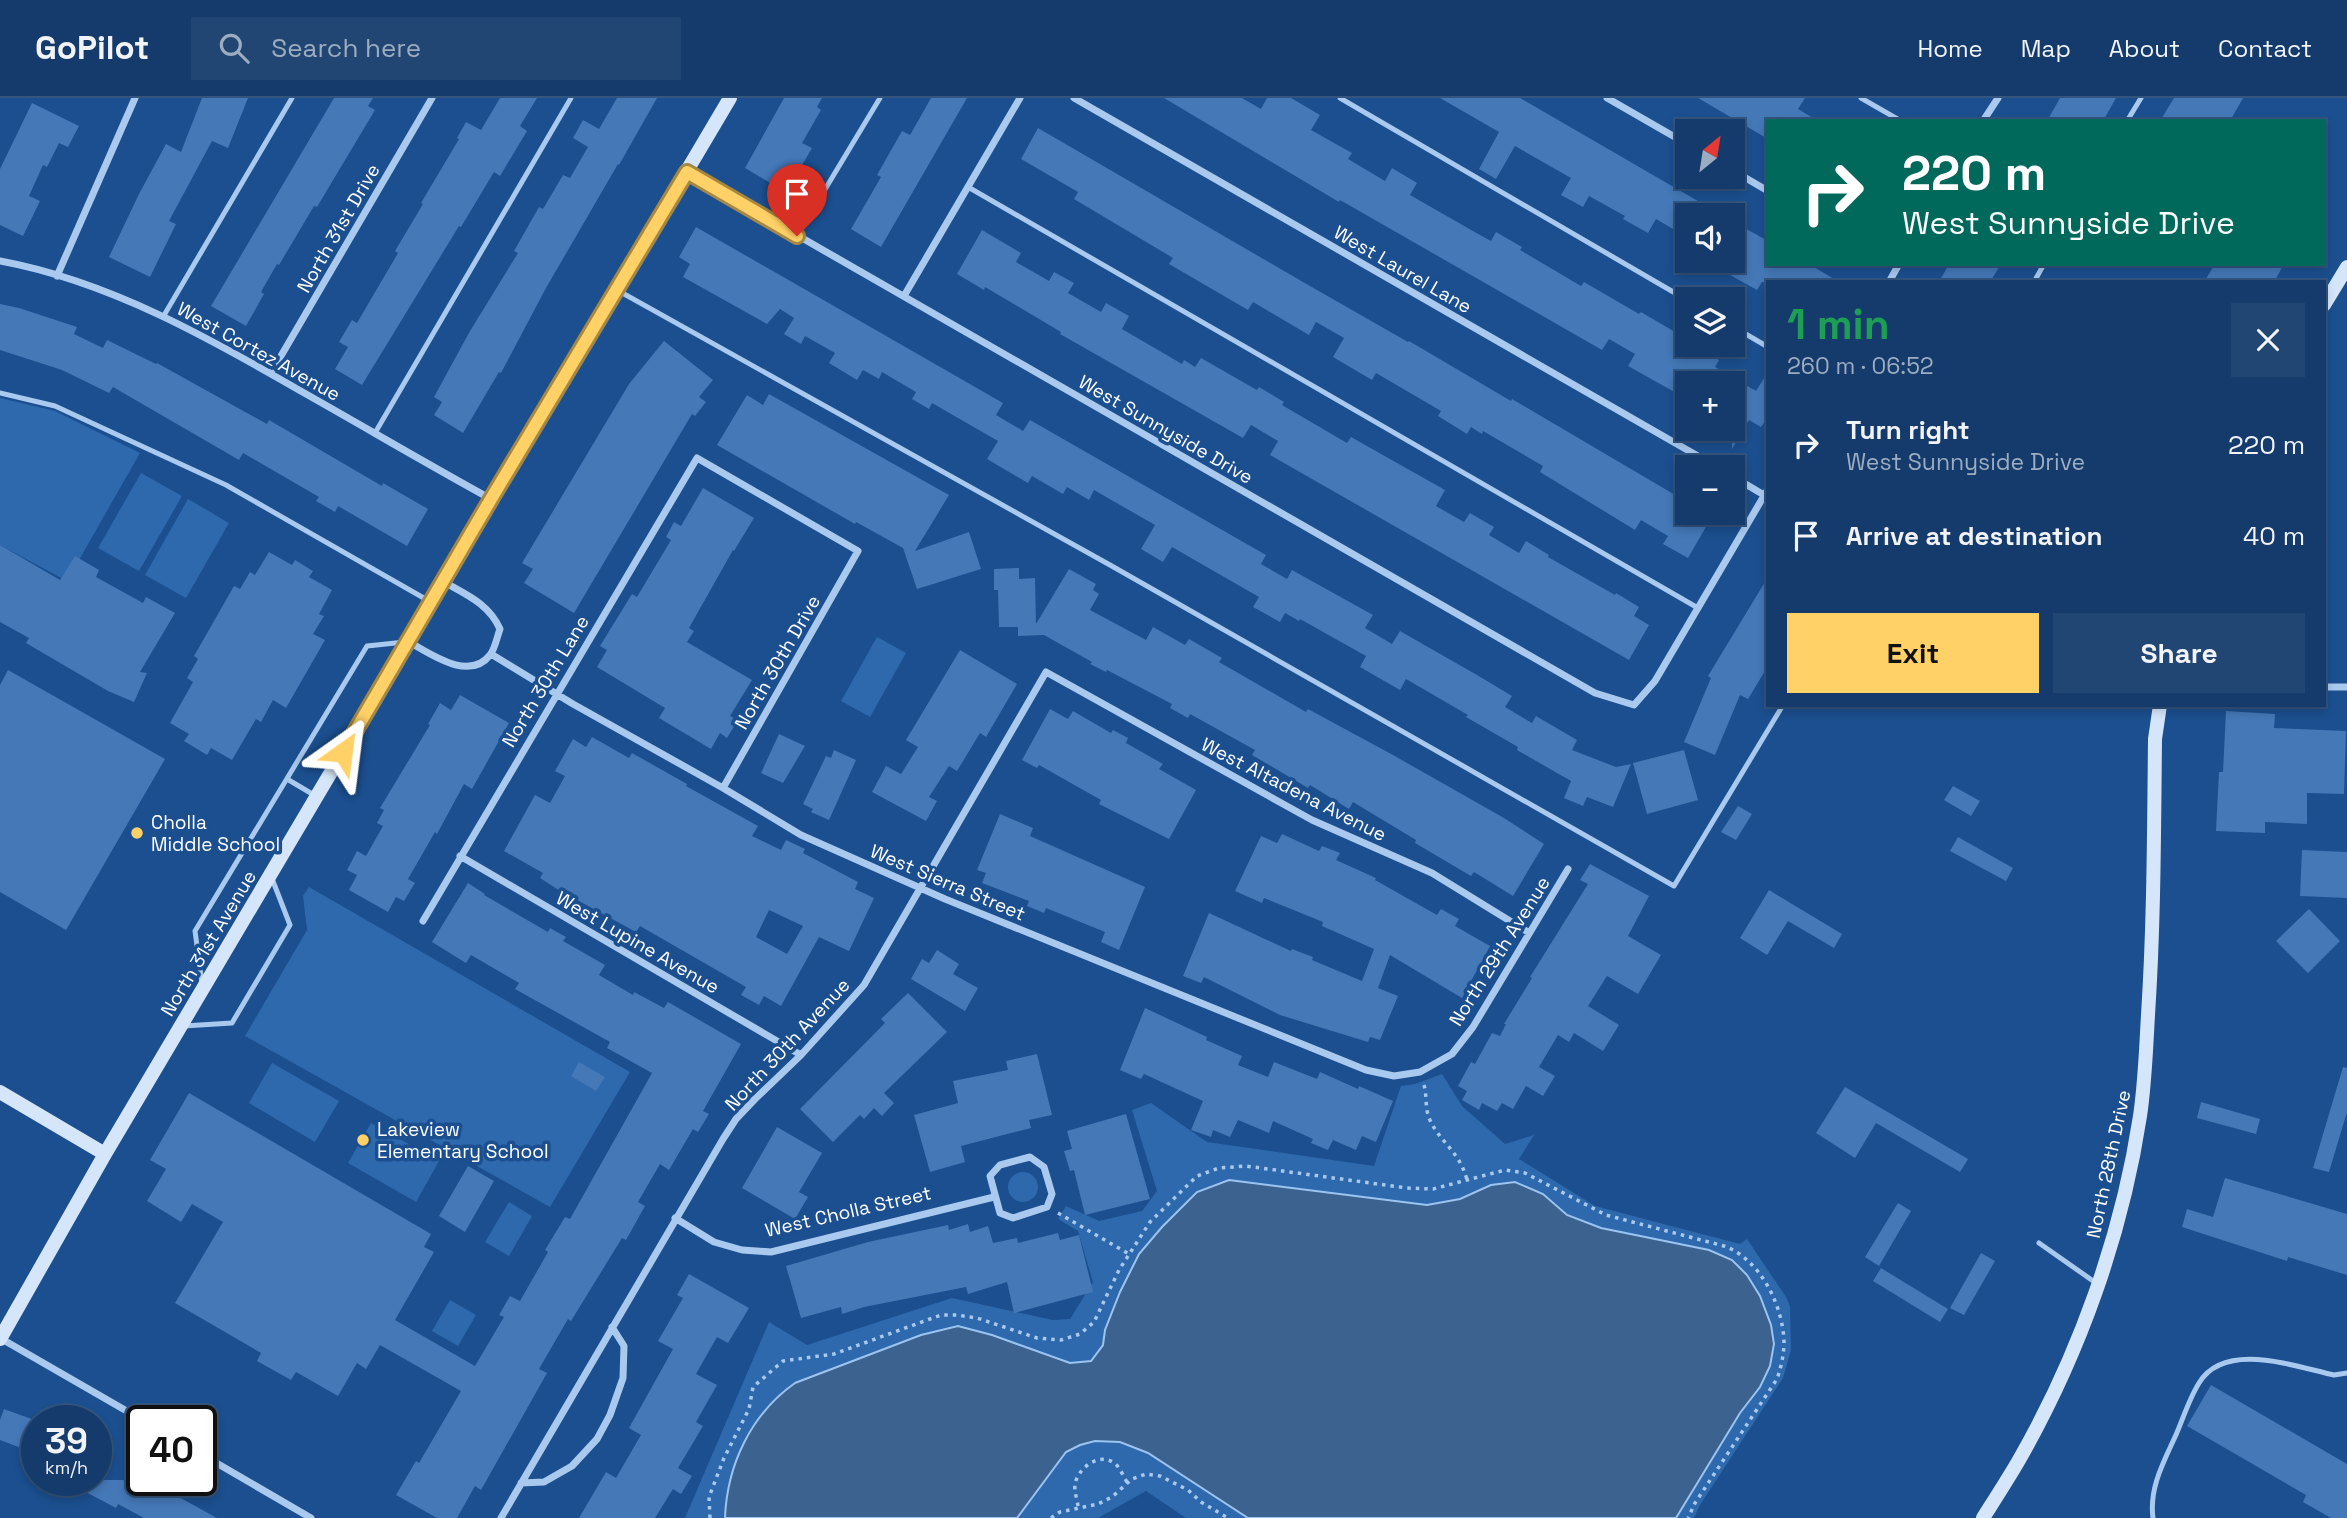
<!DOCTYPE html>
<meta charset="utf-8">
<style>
body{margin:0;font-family:"Space Grotesk",sans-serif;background:#214673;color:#f1f3f6;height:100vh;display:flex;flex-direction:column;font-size:26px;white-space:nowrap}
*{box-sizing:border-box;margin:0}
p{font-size:23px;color:#9dadc1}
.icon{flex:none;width:38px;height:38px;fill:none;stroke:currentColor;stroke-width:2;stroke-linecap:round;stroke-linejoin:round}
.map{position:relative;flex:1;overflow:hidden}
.sheet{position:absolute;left:1766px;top:182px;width:560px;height:427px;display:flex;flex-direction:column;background:#143b6b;border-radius:0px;box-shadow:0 4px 10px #0003,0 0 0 2px #33557e}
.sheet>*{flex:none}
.banner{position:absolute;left:1766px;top:21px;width:560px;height:147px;border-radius:0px;box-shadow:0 4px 10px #0003,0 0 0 2px #33557e;background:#00695c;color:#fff;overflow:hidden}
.needle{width:46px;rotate:30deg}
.tools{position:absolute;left:1675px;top:21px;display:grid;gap:14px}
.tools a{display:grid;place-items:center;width:70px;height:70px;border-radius:0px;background:#143b6b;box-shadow:0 4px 10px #0003,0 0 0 2px #33557e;font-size:35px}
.speed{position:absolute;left:21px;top:1307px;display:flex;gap:14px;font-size:35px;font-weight:700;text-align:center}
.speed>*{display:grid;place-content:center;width:91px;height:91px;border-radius:50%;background:#143b6b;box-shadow:0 4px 10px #0003,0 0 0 2px #33557e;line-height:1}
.speed small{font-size:18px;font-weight:400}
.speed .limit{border:4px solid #111;border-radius:10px;background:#fff;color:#111}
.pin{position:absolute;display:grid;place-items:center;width:60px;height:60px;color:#fff;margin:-72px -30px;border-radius:50% 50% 50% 0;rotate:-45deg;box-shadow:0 0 7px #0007}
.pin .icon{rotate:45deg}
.me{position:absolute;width:77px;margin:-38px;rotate:31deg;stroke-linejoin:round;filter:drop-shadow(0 0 5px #0008)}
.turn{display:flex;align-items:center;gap:24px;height:147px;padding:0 21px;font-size:32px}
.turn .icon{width:91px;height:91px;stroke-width:2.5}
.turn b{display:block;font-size:49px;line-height:60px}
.round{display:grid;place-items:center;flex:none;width:74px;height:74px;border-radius:0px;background:#214673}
.head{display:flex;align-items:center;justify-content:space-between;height:119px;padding:0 21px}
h1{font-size:42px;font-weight:700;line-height:52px;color:#1e9e55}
.action{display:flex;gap:14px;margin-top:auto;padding:14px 21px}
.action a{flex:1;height:80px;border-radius:0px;background:#ffd166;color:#111;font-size:28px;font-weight:700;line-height:80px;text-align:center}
.action a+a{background:#214673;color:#f1f3f6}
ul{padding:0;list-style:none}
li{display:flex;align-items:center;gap:21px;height:91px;padding:0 21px}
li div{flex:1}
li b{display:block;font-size:26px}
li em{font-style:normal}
header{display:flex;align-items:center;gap:42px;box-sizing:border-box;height:98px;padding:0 35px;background:#143b6b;border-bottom:2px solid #33557e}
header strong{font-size:33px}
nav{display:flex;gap:38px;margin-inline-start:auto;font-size:24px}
.search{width:490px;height:63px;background:#214673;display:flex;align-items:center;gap:18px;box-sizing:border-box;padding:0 24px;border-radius:0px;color:#9dadc1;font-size:26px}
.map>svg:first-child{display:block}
</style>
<header>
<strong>GoPilot</strong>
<div class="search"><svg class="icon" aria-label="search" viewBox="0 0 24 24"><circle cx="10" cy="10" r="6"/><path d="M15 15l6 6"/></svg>Search here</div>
<nav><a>Home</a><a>Map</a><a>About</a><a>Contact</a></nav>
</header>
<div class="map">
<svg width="2347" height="1420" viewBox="0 0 2347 1420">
<rect width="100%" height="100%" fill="#1b4f8f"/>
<path fill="#2e69ad" d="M0,300L55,313L140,355L67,483L0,447Z
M141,375L182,398L139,473L98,450Z
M188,401L229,425L186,500L145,477Z
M877,539L906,555L870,619L841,603Z
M309,789L630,974L550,1109L245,938L307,832L303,798Z
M272,965L339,1003L315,1044L249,1005Z
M1442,976L1462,1008L1505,1046L1534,1037L1519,1061L1595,1108L1740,1146L1747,1141L1786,1199L1790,1208L1791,1252L1783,1280L1700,1407L1694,1420H1186L1146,1393L1098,1420H685L769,1224L807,1247L952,1200L1053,1222L1070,1221L1093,1184L1078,1133L1058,1121L1066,1108L1099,1123L1142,1113L1157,1093L1132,1012L1151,1005L1207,1044L1374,1068L1401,988L1415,986Z
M371,1025L439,1063L416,1104L348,1065Z
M1008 1089a15 15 0 1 1 30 0a15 15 0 1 1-30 0Z
M509,1104L532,1118L509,1158L485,1144Z
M450,1202L476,1217L458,1248L432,1233Z"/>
<path fill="#3c6290" stroke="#9cc4f0" stroke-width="2" d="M1229,1082L1427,1107L1460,1101L1491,1087L1515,1084L1543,1096L1567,1117L1601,1130L1709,1152L1732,1162L1747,1177L1760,1198L1771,1227L1774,1246L1770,1268L1760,1289L1740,1315L1676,1420H1248L1148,1355L1120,1344L1095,1343L1080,1347L1066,1354L1017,1420H725C727,1367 751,1316 795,1285L921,1237L958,1228L992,1237L1070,1265L1091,1263L1103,1247L1105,1232L1120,1194L1139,1156L1162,1129L1197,1094Z"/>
<path fill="#4478b7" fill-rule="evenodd" d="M202,0H248L228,50L212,43L169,123L176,126L150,179L109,159L139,96L166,46L181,54Z
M334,0H373L368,8L375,12L317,109L314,108L279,167L277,166L261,194L264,196L246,228L211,208Z
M500,0H537L520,28L527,33L500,78L494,74L461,129L459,128L362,287L335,271L348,249L339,244L352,222L357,225L398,155L395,153L423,106L421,105L459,41L457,40L466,24L481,32Z
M617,0H657L619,67L618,66L546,190L501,275L499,274L463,335L434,317L442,304L434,299L470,233L518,155L514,153L539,109L543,111L563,77L570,80L588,49L573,40L583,22L599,31Z
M784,0H822L817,9L821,12L802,45L812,50L798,74L791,70L779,90L745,70Z
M931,0H967L881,149L851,131L881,79L877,77L902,33L910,37Z
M1164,0H1242L1261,11L1267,0H1291L1320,17L1311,32L1352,55L1348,61L1385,83L1392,70L1417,85L1410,97L1473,133L1491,143L1496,134L1522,149L1520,152L1581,188L1584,184L1639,216L1641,214L1687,241V247H1692L1719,262L1715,269L1756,293L1768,274V319L1761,329L1749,322L1732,351V285H1687V301L1628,268L1635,256L1609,241L1602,252L1340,102L1339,104Z
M1440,0H1520L1722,117H1687V139L1656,121L1648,135L1623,121L1625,118L1589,98L1583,109L1561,97L1571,80L1515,48L1496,81L1479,71L1499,34Z
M1698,0H1805L1798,11L1818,23H1768V41Z
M2060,0H2116L2103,23H2047Z
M2174,0H2243L2230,23H2160Z
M32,5L79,28L68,49L59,45L47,69L43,67L29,98L40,103L23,138L0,127V71Z
M1038,30L1303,184L1408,244L1409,243L1511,303L1512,301L1687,404V415H1714L1688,460L1663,446L1668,438L1641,422L1635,432L1540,374L1543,368L1483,333L1482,336L1471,329L1467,336L1438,318L1441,313L1376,275L1372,282L1333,259L1344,240L1316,224L1309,237L1253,204L1248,212L1169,166L1173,160L1074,101L1078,94L1021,61Z
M1732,123L1768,143V166H1809L1839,184H1762L1757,192L1730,177L1734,170Z
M696,129L1003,305L996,317L1023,333L1030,322L1266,457L1261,466L1287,481L1292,472L1373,517L1365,530L1392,546L1400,533L1477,577L1512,598L1505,609L1532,625L1536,618L1577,642L1572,652L1616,669L1631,666L1613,709L1587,699L1583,708L1564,700L1571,683L1517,652L1518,649L1466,619L1468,617L1406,581L1400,592L1360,569L1366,558L1300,521L1299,523L1285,515L1280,524L1253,509L1259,499L1172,449L1163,464L1141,451L1155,427L1094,392L1089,402L1067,389L1063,396L1032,378L1028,385L987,361L998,343L932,305L929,311L912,301L916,294L882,274L879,281L863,272L857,282L829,265L835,255L805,238L801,246L784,236L794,220L780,211L767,226L683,179L690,166L679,159Z
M982,132L1021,155L1016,164L1049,183L1054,174L1074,185L1068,195L1101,214L1106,205L1129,218L1122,231L1182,266L1184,262L1195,269L1201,260L1257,292L1259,289L1284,304L1282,307L1347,345L1351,339L1445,392L1436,408L1464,424L1470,415L1494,429L1489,437L1519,455L1526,443L1549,457L1548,459L1615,497L1616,495L1639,509L1634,518L1649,527L1629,562L1270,357L1278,343L1251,327L1243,340L1060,236L1061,234L985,189L984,192L957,176Z
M1949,166H2001L1990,184H1939Z
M2215,166H2284L2274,184H2204Z
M0,206L19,210L77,229L74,236L103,250L107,242L156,266L157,265L267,326L269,322L382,388L383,385L428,411L407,448L338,408L335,414L316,403L319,399L243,355L239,362L113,289L109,295L62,272L0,252Z
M664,243L713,282L699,299L706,304L695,318L692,316L574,515L524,485L533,471L522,465L629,286Z
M769,296L949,397L915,453L969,434L981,471L917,491L903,450L856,424L855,426L717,347L747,297L763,307Z
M703,390L754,420L734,453L733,452L689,530L694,533L687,544L752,582L730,618L738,622L727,640L720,635L711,651L659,620L665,610L597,569L607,552L600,548L632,496L637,499L671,442L666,439L674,424L681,428Z
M0,447L60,482L75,458L99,472L96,479L143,505L146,499L175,515L140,574L147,575L134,604L108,593L26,545L29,540L0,524Z
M269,454L292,467L295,462L313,473L309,479L332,492L319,516L324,518L313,536L325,542L286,610L273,602L261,624L256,621L232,662L211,650L207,657L184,643L189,636L170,625L193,584L187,580L198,561L194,558L234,488L240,491L250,474L255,477Z
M1019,470V481L1035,480L1036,526L1069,471L1096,486L1093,492L1099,496L1090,512L1146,542L1153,529L1185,547L1189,541L1222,560L1219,564L1306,614L1308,611L1393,657L1504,720L1544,746L1513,798L1474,774L1471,778L1415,745L1416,742L1353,704L1349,711L1310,687L1308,690L1252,657L1255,652L1190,616L1188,620L1170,610L1172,606L1107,572L1106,574L1090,566L1092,564L1044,537L1018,538V529H999L998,492H994V471Z
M1768,479V568L1748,601L1740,597L1715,657L1684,644L1711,580L1708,578Z
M960,552L1017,586L986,639L980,635L957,673L949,668L929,699L937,703L926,723L872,694L886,668L901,676L918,649L906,642Z
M8,572L165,661L66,832L0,794V587Z
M460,597L509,625L472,691L464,686L437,736L435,734L408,781L415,785L404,803L396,799L388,814L349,792L357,777L347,772L357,753L366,758L383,728L377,725L384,712L380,710L430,627L428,626L440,605L451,612Z
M1050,611L1068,621L1073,613L1111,635L1113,632L1128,640L1126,645L1163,666L1159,671L1196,692L1169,741L1099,706L1101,702L1039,667L1037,670L1022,662Z
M2226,613L2275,616L2274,630L2346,633L2344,696L2307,695V726L2265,724V735L2216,733L2219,674H2223Z
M779,636L805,648L783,685L761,675Z
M592,639L629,660L632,655L687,686L686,688L758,728L752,738L781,752L786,742L805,751L803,755L858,784L855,791L874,800L849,853L819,839L781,908L764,898L759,907L741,897L746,889L640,828L636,834L557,791L540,780L543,775L504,753L535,697L550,705L565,678L555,673L573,641L586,649ZM769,812L803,828L787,856L756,839Z
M834,652L856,662L829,722L811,714L813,711L803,706L826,658L831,660Z
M1684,652L1698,702L1647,716L1633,665Z
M1953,688L1980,703L1971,718L1944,702Z
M1738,708L1752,716L1736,742L1721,734Z
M1000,716L1033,730L1030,738L1145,789L1119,852L1101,844L1105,834L1046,810L1044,815L1027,808L1029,803L982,785L986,775L977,772Z
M1282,736L1319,753L1322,748L1340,755L1336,762L1376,780L1375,782L1437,817L1441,811L1459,821L1455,828L1490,848L1462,900L1390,857L1378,890L1398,898L1380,942L1370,939L1368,944L1280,917L1204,879L1201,885L1183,878L1209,815L1291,853L1292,851L1313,859L1312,862L1362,883L1374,851L1322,828L1323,824L1264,800L1262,805L1235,793L1261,738L1277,745Z
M1958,739L2013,770L2006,783L1950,753Z
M2302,752L2347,754V800L2300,798Z
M1590,766L1649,798L1628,838L1661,857L1638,896L1607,878L1588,908L1619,927L1603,953L1574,935L1569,944L1558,937L1539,969L1555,978L1543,998L1526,988L1513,1011L1502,1005L1497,1013L1482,1005L1479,1012L1462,1002L1467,993L1458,988L1471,964L1475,966L1492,935L1500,938L1506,926H1504L1532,880L1530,879L1588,786L1580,782Z
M468,785L485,796L484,797L548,834L550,830L566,839L563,843L605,867L599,877L633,897L634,894L664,910L668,904L741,946L703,1013L709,1016L698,1034L693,1031L669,1072L660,1066L638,1104L645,1108L626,1142L622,1140L571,1223L568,1221L539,1271L547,1275L481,1392L475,1388L457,1420H437L396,1397L416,1363L419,1365L461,1293L380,1247L366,1271L357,1265L338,1298L296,1274L291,1282L257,1263L261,1255L175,1205L223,1124L192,1106L181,1124L147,1103L166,1071L150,1062L189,995L431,1136L424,1149L434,1154L395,1222L475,1268L504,1219L499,1217L510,1198L520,1203L548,1154L545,1152L565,1119L570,1121L652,975L607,950L610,944L515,891L519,885L471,857L466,865L432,844Z
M1769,792L1842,836L1834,850L1788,823L1767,857L1740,840Z
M2309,811L2340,843L2308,875L2276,843Z
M937,852L959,866L953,876L978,890L965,913L911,881L922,861L929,865Z
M908,895L947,934L884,995L894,1005L882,1018L874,1010L864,1021L860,1017L833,1044L800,1011L885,925L881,921Z
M1145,910L1207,939L1206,942L1242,958L1238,967L1268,979L1274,964L1317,981L1320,974L1358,991L1359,988L1393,1003L1376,1044L1362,1038L1356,1052L1333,1042L1328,1052L1311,1045L1313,1041L1273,1023L1269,1035L1238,1022L1230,1039L1213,1032L1211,1039L1191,1032L1203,1003L1144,976L1141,981L1120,972Z
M1037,956L1052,1017L1029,1022L1031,1030L961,1048L965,1064L930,1074L914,1017L958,1005L953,983L1008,972L1006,963Z
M579,964L605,979L596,993L571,978Z
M2343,969L2347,970V1014L2329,1074L2313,1070Z
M1845,989L1968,1061L1960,1074L1876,1025L1855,1060L1816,1035Z
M2201,1004L2260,1021L2256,1036L2197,1020Z
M1126,1016L1150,1101L1085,1117L1074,1072L1070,1073L1064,1053L1072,1051L1067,1033Z
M777,1029L822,1055L799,1094L808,1099L795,1121L742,1090Z
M468,1068L494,1083L465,1134L439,1118Z
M2225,1080L2347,1116V1177L2288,1159L2287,1163L2182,1129L2187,1111L2213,1119Z
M1898,1105L1911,1113L1879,1168L1865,1159Z
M968,1126L970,1134L988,1128L993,1145L1017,1140L1018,1145L1058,1135L1060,1142L1079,1137L1093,1194L1014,1215L1007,1184L968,1196L966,1189L864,1209L842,1216L841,1209L801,1220L786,1168L868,1144L948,1127L949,1132Z
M1981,1155L1995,1163L1964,1217L1950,1210Z
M1881,1170L1948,1211L1940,1224L1873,1183Z
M689,1176L749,1210L728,1245L717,1239L696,1276L717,1287L696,1324L703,1328L678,1370L692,1378L681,1396L673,1391L655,1420H579L606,1374L616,1380L641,1337L629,1330L673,1251L658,1243L683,1200L677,1197Z
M2211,1287L2347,1366V1420H2331L2303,1404L2306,1397L2187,1328Z
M4,1311L37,1323V1356L0,1342V1322Z
M63,1382H123L140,1391L145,1382H148L217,1420H144L118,1406L116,1410Z"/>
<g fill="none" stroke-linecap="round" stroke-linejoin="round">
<path stroke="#a9c9ee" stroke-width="3.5" stroke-dasharray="3.5 5" stroke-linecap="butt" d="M1424,987C1427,997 1425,1010 1429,1020C1440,1045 1459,1052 1467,1082
M1058,1115L1129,1156
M1078,1408C1077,1401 1074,1393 1075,1386C1078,1370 1099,1354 1114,1365C1120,1369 1123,1378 1127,1384
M710,1420L709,1399L724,1360L749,1311L753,1289L783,1263L834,1256L941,1217H957L977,1220L1037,1240L1061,1242L1080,1236L1094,1224L1119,1172L1150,1124L1197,1078L1219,1070L1246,1068L1407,1090L1433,1091L1505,1072L1525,1075L1606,1117L1724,1148C1760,1161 1783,1207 1784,1244C1784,1257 1781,1269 1777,1281L1695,1405L1688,1420
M1051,1420L1060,1414L1098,1406L1112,1399L1132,1381L1146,1376L1160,1378L1188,1392L1201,1404L1228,1420"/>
<path stroke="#a9c9ee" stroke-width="5" d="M1340,0L1687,202
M1861,0L1901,23
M2127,23L2141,0
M968,89L1698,510
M797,138L880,0
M2034,184L2044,166
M617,192L1110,467L1674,788L1783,607
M163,219L292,0
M1732,228L1768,249
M0,295L55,308L226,387L429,503
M375,335L571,0
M287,681L314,697
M202,885L195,833L367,548L405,544
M184,928L232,925L290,827L271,778
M2039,1145L2096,1185
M2153,1420C2149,1391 2163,1365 2175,1339C2183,1321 2189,1301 2199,1285C2225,1242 2296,1269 2334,1277L2347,1275"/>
<path stroke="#a9c9ee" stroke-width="7" d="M1074,0L1717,369
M1607,0L1687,46
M1983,23L1998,0
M1732,72L1768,93
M687,74L1595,595L1634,607L1655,583L1768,391
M0,163C109,183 211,241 306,296C368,331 429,367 491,401
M57,178L135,0
M1889,184L1899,166
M904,198L1020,0
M271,275L432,0
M1732,378L1764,397
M409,544C431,556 469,584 490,557C495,551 497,539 500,531C489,506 467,497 444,484
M491,556L573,606L723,690L801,737L945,801L1366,972L1394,978L1420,974L1452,956L1473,929L1568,771
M2324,589H2347
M460,758L801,957
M423,823L697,360L858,453L723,690
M1030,1059L1044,1069L1052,1096L1047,1109L1013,1120L1000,1115L990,1078L1000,1067Z
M675,1120L714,1144L742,1152L771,1154L994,1099
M0,1240L144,1323
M201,1356L311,1420
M521,1385L544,1384L572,1368L597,1341L610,1317L623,1280L624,1248L612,1229
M501,1420L723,1041L736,1021L755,1001L801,957L864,887L1046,574L1312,722L1432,775L1528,834"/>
<path stroke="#d6e6fa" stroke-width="14" d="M2324,207L2347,169
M0,994L105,1056
M0,1241L105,1056L730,0
M1983,1420C1995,1401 2008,1381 2019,1362C2079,1257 2122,1137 2140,1018C2145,985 2146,951 2148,917C2154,825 2154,733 2155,641L2160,607"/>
</g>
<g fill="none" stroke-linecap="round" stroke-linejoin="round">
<g stroke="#a68842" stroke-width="18">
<path id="route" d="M343,654L491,401L687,74L797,138"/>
</g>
<use href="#route" stroke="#ffd166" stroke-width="12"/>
</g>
<g fill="#ffd166" stroke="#1b4f8f" stroke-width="2.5">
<circle cx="137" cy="735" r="7"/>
<circle cx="363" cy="1042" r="7"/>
</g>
<g text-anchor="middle" stroke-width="7" stroke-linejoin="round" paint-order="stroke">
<g font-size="19" fill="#fff" stroke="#1b4f8f">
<text transform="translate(338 130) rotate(-60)" y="7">North 31st Drive</text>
<text transform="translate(1403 171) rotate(30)" y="7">West Laurel Lane</text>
<text transform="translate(259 253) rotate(29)" y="7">West Cortez Avenue</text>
<text transform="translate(1166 331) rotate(30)" y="7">West Sunnyside Drive</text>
<text transform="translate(777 564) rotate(-60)" y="7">North 30th Drive</text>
<text transform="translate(545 583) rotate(-59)" y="7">North 30th Lane</text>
<text transform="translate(1294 691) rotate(27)" y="7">West Altadena Avenue</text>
<text transform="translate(948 784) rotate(23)" y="7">West Sierra Street</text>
<text transform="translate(638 844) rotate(30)" y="7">West Lupine Avenue</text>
<text transform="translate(208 845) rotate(-59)" y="7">North 31st Avenue</text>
<text transform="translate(1499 853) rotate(-58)" y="7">North 29th Avenue</text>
<text transform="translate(787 946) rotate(-47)" y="7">North 30th Avenue</text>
<text transform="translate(2108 1066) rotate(-78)" y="7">North 28th Drive</text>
<text transform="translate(848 1113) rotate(-13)" y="7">West Cholla Street</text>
</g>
<g font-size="19" fill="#fff" stroke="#1b4f8f" text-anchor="start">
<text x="151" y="731">Cholla<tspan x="151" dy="22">Middle School</tspan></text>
<text x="377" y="1038">Lakeview<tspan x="377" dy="22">Elementary School</tspan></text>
</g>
</g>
</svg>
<div class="tools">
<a><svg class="needle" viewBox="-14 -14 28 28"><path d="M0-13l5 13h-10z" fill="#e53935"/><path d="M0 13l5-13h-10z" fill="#9dadc1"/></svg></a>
<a><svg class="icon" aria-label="sound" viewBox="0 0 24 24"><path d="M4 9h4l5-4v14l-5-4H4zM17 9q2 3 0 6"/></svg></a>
<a><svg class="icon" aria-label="layers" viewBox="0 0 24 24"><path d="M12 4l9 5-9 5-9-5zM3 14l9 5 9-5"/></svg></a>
<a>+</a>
<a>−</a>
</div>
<div class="speed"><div>39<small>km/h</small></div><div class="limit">40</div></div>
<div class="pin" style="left:797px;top:138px;background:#d93025"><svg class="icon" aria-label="arrive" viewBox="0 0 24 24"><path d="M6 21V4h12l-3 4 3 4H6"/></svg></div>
<svg class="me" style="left:343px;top:654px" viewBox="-20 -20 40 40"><path d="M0-17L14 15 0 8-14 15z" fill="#ffd166" stroke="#fff" stroke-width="4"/></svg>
<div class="banner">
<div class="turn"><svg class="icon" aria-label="right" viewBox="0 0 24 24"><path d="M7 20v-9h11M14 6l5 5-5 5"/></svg><div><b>220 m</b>West Sunnyside Drive</div></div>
</div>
<section class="sheet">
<div class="head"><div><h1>1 min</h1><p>260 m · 06:52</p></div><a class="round"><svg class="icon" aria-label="close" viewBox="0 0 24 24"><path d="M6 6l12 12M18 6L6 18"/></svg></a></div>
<ul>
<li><svg class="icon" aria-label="right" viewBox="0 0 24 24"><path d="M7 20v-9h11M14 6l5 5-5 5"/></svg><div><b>Turn right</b><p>West Sunnyside Drive</p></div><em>220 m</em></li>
<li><svg class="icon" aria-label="arrive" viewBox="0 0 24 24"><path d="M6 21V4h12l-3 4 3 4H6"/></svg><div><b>Arrive at destination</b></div><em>40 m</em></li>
</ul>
<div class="action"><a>Exit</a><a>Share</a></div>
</section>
</div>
